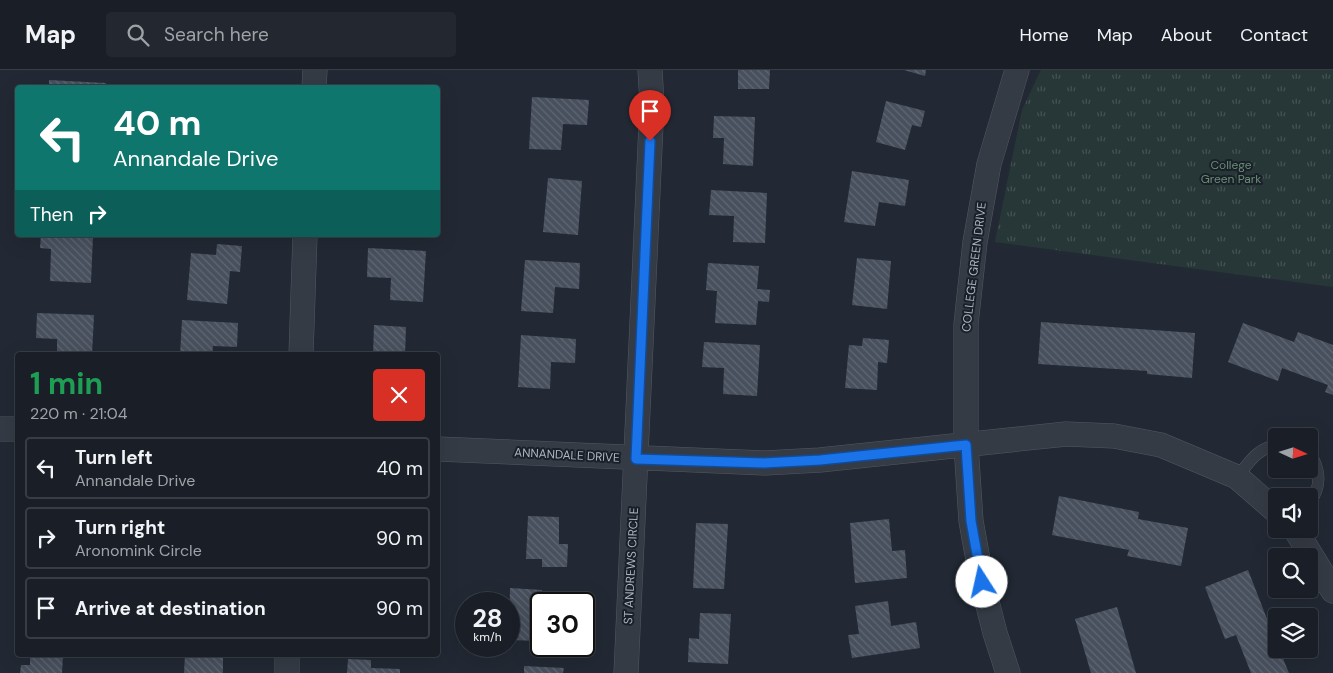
<!DOCTYPE html>
<meta charset="utf-8">
<style>
body{margin:0;font-family:"DM Sans",sans-serif;background:#23272f;color:#f1f3f6;height:100vh;display:flex;flex-direction:column;font-size:19px;white-space:nowrap}
*{box-sizing:border-box;margin:0}
p{font-size:16px;color:#9fa2a7}
.icon{flex:none;width:28px;height:28px;fill:none;stroke:currentColor;stroke-width:2;stroke-linecap:round;stroke-linejoin:round}
.map{position:relative;flex:1;overflow:hidden}
.details{position:absolute;left:15px;top:282px;width:425px;height:305px;display:flex;flex-direction:column;background:#1a1f27;border-radius:5px;box-shadow:0 5px 20px #0002,0 0 0 1px #383d44}
.details>*{flex:none}
.banner{position:absolute;left:15px;top:15px;width:425px;height:152px;border-radius:5px;box-shadow:0 5px 20px #0002,0 0 0 1px #383d44;background:#0f766e;color:#fff;overflow:hidden}
.needle{width:32px;rotate:94deg}
.tools{position:absolute;left:1268px;top:358px;display:grid;gap:10px}
.tools a{display:grid;place-items:center;width:50px;height:50px;border-radius:5px;background:#1a1f27;box-shadow:0 5px 20px #0002,0 0 0 1px #383d44;font-size:25px}
.speed{position:absolute;left:455px;top:522px;display:flex;gap:10px;font-size:25px;font-weight:700;text-align:center}
.speed>*{display:grid;place-content:center;width:65px;height:65px;border-radius:50%;background:#1a1f27;box-shadow:0 5px 20px #0002,0 0 0 1px #383d44;line-height:1}
.speed small{font-size:12px;font-weight:400}
.speed .limit{border:2px solid #111;border-radius:8px;background:#fff;color:#111}
.pin{position:absolute;display:grid;place-items:center;width:42px;height:42px;color:#fff;margin:-51px -21px;border-radius:50% 50% 50% 0;rotate:-45deg;box-shadow:0 0 5px #0007}
.pin .icon{rotate:45deg}
.me{position:absolute;width:55px;margin:-28px;rotate:350deg;stroke-linejoin:round;filter:drop-shadow(0 0 4px #0008)}
.turn{display:flex;align-items:center;gap:18px;height:105px;padding:0 15px;font-size:22px}
.turn .icon{width:65px;height:65px;stroke-width:2.5}
.turn b{display:block;font-size:35px;line-height:42px}
.then{display:flex;align-items:center;height:48px;padding:0 15px;background:#0003;gap:10px;font-size:19px}
.round{display:grid;place-items:center;flex:none;width:52px;height:52px;border-radius:5px;background:#23272f}
.summary{display:flex;align-items:center;justify-content:space-between;height:85px;padding:0 15px}
h1{font-size:30px;font-weight:700;line-height:38px;color:#1e9e55}
ul{padding:0;list-style:none}
li{display:flex;align-items:center;gap:15px;height:62px;margin:0 10px 8px;padding:0 5px;border:2px solid #383d44;border-radius:5px}
li div{flex:1}
li b{display:block;font-size:19px}
li em{font-style:normal}
header{display:flex;align-items:center;gap:30px;box-sizing:border-box;height:70px;padding:0 25px;background:#1a1f27;border-bottom:1px solid #383d44}
header strong{font-size:24px}
nav{display:flex;gap:28px;margin-inline-start:auto;font-size:18px}
.search{width:350px;height:45px;background:#23272f;display:flex;align-items:center;gap:12px;box-sizing:border-box;padding:0 18px;border-radius:5px;color:#9fa2a7;font-size:19px}
.map>svg:first-child{display:block}
</style>
<header>
<strong>Map</strong>
<div class="search"><svg class="icon" aria-label="search" viewBox="0 0 24 24"><circle cx="10" cy="10" r="6"/><path d="M15 15l6 6"/></svg>Search here</div>
<nav><a>Home</a><a>Map</a><a>About</a><a>Contact</a></nav>
</header>
<div class="map">
<svg width="1333" height="603" viewBox="0 0 1333 603">
<defs>
<pattern id="grass-tufts" width="24" height="20" patternUnits="userSpaceOnUse" patternTransform="scale(1.25)"><rect width="24" height="20" fill="#273737"/><path d="M3 7l-1-3M5 7V3M7 7l1-3M15 17l-1-3M17 17v-4M19 17l1-3" fill="none" stroke="#445252"/></pattern>
<pattern id="building-back-hatch" width="6" height="6" patternUnits="userSpaceOnUse" patternTransform="scale(1.25)"><rect width="6" height="6" fill="#48505e"/><path d="M-1 5l2 2M0 0l6 6M5-1l2 2" fill="none" stroke="#606773"/></pattern>
</defs>
<rect width="100%" height="100%" fill="#222934"/>
<path fill="url(#grass-tufts)" d="M1041,0H1333V217L995,172L1022,40Z"/>
<path fill="url(#building-back-hatch)" d="M738,0H770L769,19H738Z
M904,0H926L925,6Z
M49,10L106,13V18H49Z
M532,27L589,30L587,55L563,54L561,80L529,79Z
M886,31L925,41L921,57L912,55L905,80L876,72Z
M714,46L755,47L753,96L723,94L724,68H713Z
M852,101L909,110L905,136L879,132L875,156L844,152Z
M548,108L582,111L578,165L543,162Z
M711,120L767,123L765,173L733,172L734,146L709,145Z
M41,165L93,166L91,213L50,211L51,179L40,178Z
M217,174L242,176L240,202L230,201L227,234L187,230L191,183L216,185Z
M368,178L426,181L423,232L390,230L391,208L367,207Z
M857,188L891,191L887,239L852,235Z
M525,190L580,193L579,219L555,217L553,243L521,241Z
M708,193L759,196L757,219L770,220L769,232L758,231L756,255L715,253L717,221L706,220Z
M37,243L94,245L92,285H57V269L36,268Z
M182,250L238,253L237,277L213,276L212,285H180Z
M1041,252L1195,263L1192,308L1147,304V301L1038,294Z
M1243,253L1294,272L1298,262L1333,275V325L1325,322L1328,315L1282,298L1278,311L1228,292Z
M374,255L406,257L405,285H373Z
M521,265L576,269L575,293L551,292L550,319L518,317Z
M863,268L889,270L887,293L878,292L877,320L845,318L849,275L862,276Z
M704,272L760,275L757,326L723,324L724,298L702,297Z
M1059,426L1139,442L1138,449L1188,458L1181,496L1127,486L1129,480L1052,465Z
M528,446L559,447V474H568L567,497H542V489H526Z
M889,449L892,481L905,480L907,508L855,513L850,453Z
M696,453L728,454L724,519L693,518Z
M1248,500L1276,572V579H1279L1289,603H1251L1236,565L1225,569L1205,517Z
M510,518L542,520L540,547L541,571L509,570Z
M888,531L891,556L916,552L920,578L852,588L848,565L859,564L855,536Z
M1117,537L1136,603H1091L1075,549Z
M700,543L731,544L728,594L688,592L689,568L699,569Z
M30,585H63L62,603H20L21,595H30Z
M185,585H223V603H184Z
M348,589L371,590V598L400,599V603H347Z
M524,596L564,598L563,603H524Z"/>
<g fill="none" stroke-linecap="round" stroke-linejoin="round">
<g stroke="#525963" stroke-width="12">
<path id="service" d="M1309,382C1321,399 1322,417 1309,434
M1237,407C1250,392 1255,380 1276,375"/>
</g>
<g stroke="#525963" stroke-width="25">
<path id="minor" d="M314,18L315,0
M301,285L305,165
M0,359H18
M438,379L765,393L820,390L1066,364L1114,366L1161,375L1237,407L1276,441
M1295,459L1333,521
M287,603V585
M626,603L652,33L650,0
M1008,603L995,563L982,512L971,451L966,375V254L975,172L989,94L1017,0"/>
</g>
<use href="#service" stroke="#353b45" stroke-width="11"/>
<use href="#minor" stroke="#353b45" stroke-width="24"/>
</g>
<g fill="none" stroke-linecap="round" stroke-linejoin="round">
<g stroke="#114b97" stroke-width="12">
<path id="route" d="M650,71L636,389L764,393L820,390L966,375L971,451L982,512"/>
</g>
<use href="#route" stroke="#1a73e8" stroke-width="9"/>
</g>
<g text-anchor="middle" stroke-width="4" stroke-linejoin="round" paint-order="stroke">
<g font-size="12" fill="#698f73" stroke="#1a2029">
<text x="1231" y="99">College<tspan x="1231" dy="14">Green Park</tspan></text>
</g>
<g font-size="12" fill="#afb6c2" stroke="#1a2029">
<text transform="translate(974 197) rotate(-83)" y="4">COLLEGE GREEN DRIVE</text>
<text transform="translate(567 385) rotate(3)" y="4">ANNANDALE DRIVE</text>
<text transform="translate(631 496) rotate(-87)" y="4">ST ANDREWS CIRCLE</text>
</g>
</g>
</svg>
<div class="tools">
<a><svg class="needle" viewBox="-14 -14 28 28"><path d="M0-13l5 13h-10z" fill="#e53935"/><path d="M0 13l5-13h-10z" fill="#9fa2a7"/></svg></a>
<a><svg class="icon" aria-label="sound" viewBox="0 0 24 24"><path d="M4 9h4l5-4v14l-5-4H4zM17 9q2 3 0 6"/></svg></a>
<a><svg class="icon" aria-label="search" viewBox="0 0 24 24"><circle cx="10" cy="10" r="6"/><path d="M15 15l6 6"/></svg></a>
<a><svg class="icon" aria-label="layers" viewBox="0 0 24 24"><path d="M12 4l9 5-9 5-9-5zM3 14l9 5 9-5"/></svg></a>
</div>
<div class="speed"><div>28<small>km/h</small></div><div class="limit">30</div></div>
<div class="pin" style="left:650px;top:71px;background:#d93025"><svg class="icon" aria-label="arrive" viewBox="0 0 24 24"><path d="M6 21V4h12l-3 4 3 4H6"/></svg></div>
<svg class="me" style="left:982px;top:512px" viewBox="-20 -20 40 40"><circle r="19" fill="#fff"/><path d="M0-13L10 11 0 6-10 11z" fill="#1a73e8"/></svg>
<div class="banner">
<div class="turn"><svg class="icon" aria-label="left" viewBox="0 0 24 24"><path d="M17 20v-9H6M10 6l-5 5 5 5"/></svg><div><b>40 m</b>Annandale Drive</div></div>
<div class="then">Then<svg class="icon" aria-label="right" viewBox="0 0 24 24"><path d="M7 20v-9h11M14 6l5 5-5 5"/></svg></div>
</div>
<section class="details">
<div class="summary"><div><h1>1 min</h1><p>220 m · 21:04</p></div><a class="round" style="background:#d93025;color:#fff"><svg class="icon" aria-label="close" viewBox="0 0 24 24"><path d="M6 6l12 12M18 6L6 18"/></svg></a></div>
<ul>
<li><svg class="icon" aria-label="left" viewBox="0 0 24 24"><path d="M17 20v-9H6M10 6l-5 5 5 5"/></svg><div><b>Turn left</b><p>Annandale Drive</p></div><em>40 m</em></li>
<li><svg class="icon" aria-label="right" viewBox="0 0 24 24"><path d="M7 20v-9h11M14 6l5 5-5 5"/></svg><div><b>Turn right</b><p>Aronomink Circle</p></div><em>90 m</em></li>
<li><svg class="icon" aria-label="arrive" viewBox="0 0 24 24"><path d="M6 21V4h12l-3 4 3 4H6"/></svg><div><b>Arrive at destination</b></div><em>90 m</em></li>
</ul>
</section>
</div>
